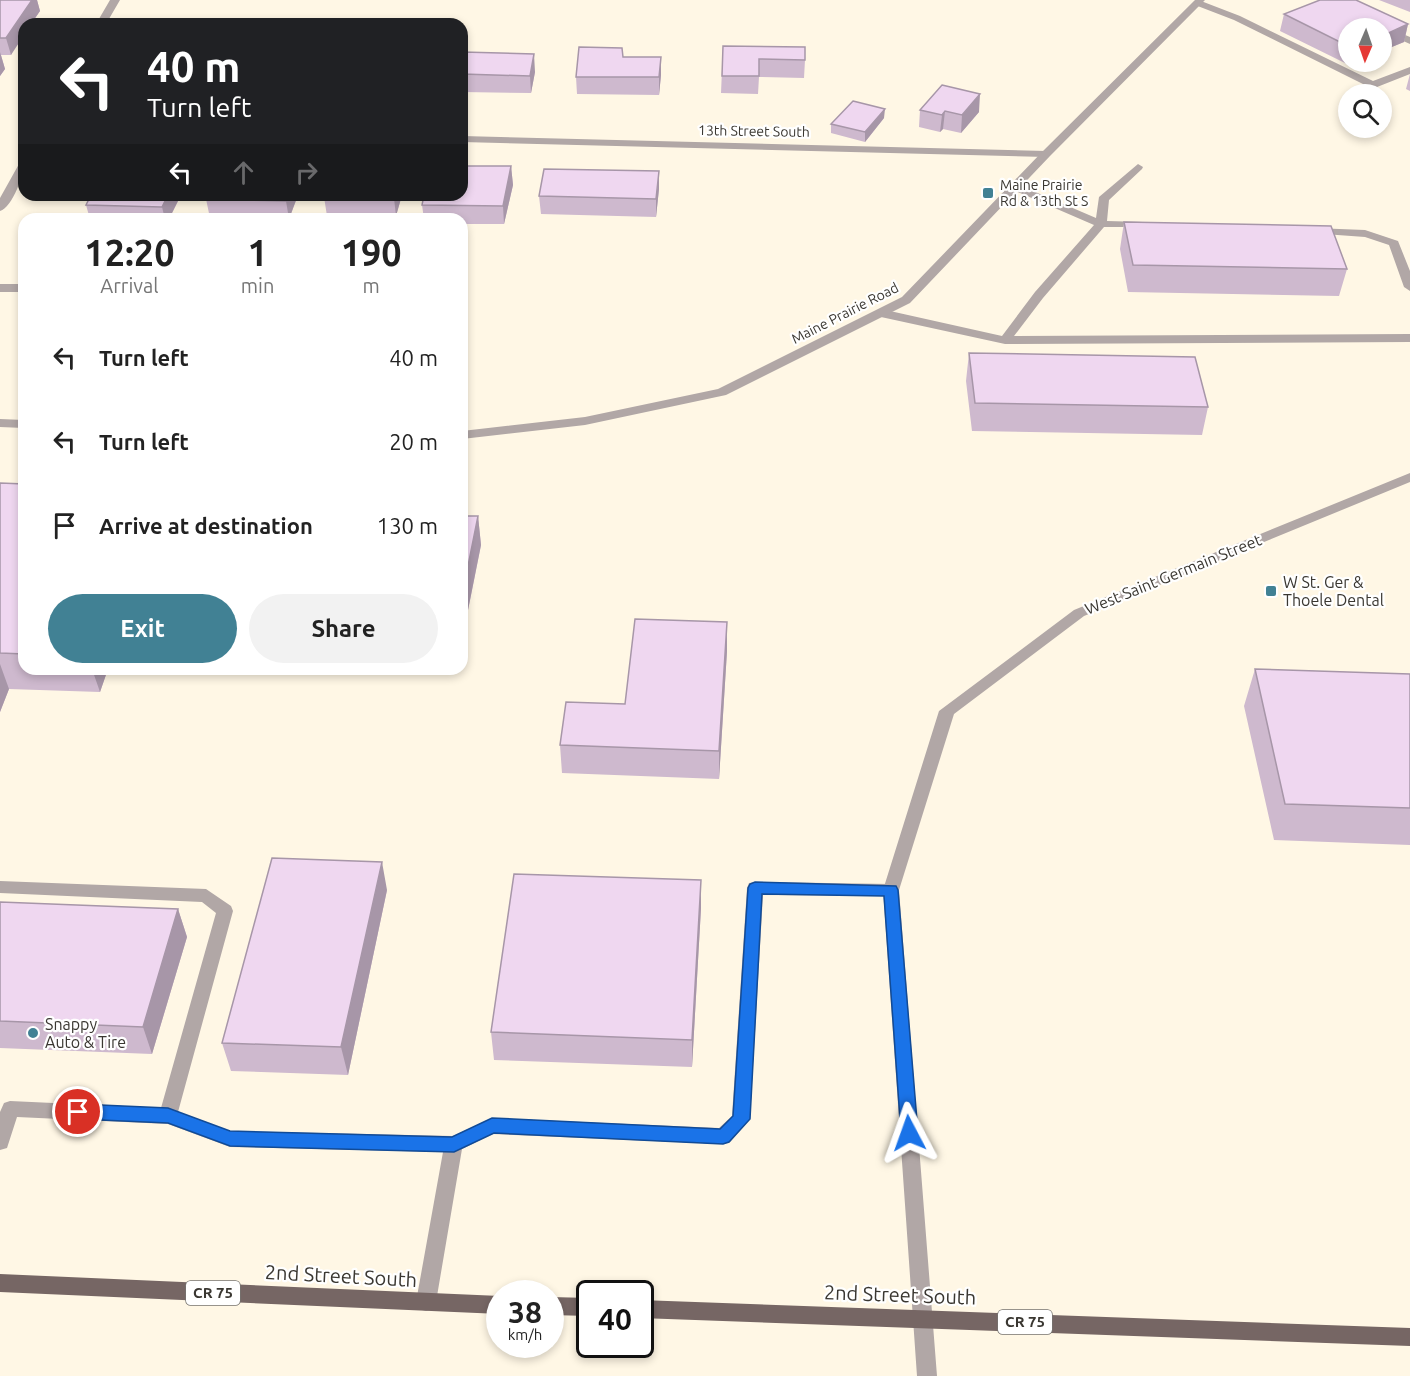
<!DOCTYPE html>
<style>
body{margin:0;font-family:Ubuntu,sans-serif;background:#f2f2f2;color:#222;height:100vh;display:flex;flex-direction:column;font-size:22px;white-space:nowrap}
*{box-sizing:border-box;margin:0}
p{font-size:20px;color:#767676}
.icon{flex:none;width:33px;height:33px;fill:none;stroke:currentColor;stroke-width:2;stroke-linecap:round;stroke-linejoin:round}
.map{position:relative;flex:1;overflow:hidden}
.drawer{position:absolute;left:18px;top:213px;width:450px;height:462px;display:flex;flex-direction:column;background:#fff;border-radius:18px;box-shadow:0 3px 9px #0003}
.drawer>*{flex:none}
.hud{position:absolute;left:18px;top:18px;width:450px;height:183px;border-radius:18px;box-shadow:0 3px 9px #0003;background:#202124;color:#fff;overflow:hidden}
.needle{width:39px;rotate:182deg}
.controls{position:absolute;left:1338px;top:18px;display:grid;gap:12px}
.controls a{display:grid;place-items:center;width:54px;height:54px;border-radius:50%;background:#fff;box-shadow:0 3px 9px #0003;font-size:30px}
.speed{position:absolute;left:486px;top:1280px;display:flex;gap:12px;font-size:30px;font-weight:700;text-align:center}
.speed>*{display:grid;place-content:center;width:78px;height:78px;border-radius:50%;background:#fff;box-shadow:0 3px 9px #0003;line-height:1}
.speed small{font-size:15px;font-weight:400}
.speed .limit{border:3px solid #111;border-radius:9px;background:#fff;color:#111}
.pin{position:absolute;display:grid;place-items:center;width:51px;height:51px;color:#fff;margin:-26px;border:3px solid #fff;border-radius:50%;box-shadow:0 2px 6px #0007}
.me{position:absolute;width:66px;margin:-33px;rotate:356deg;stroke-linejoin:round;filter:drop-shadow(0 0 4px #0008)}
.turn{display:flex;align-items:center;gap:21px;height:126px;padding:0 30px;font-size:27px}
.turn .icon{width:78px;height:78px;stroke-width:2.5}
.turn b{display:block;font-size:42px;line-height:51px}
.lanes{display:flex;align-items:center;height:57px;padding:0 30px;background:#0003;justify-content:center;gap:30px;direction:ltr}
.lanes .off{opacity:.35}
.eta{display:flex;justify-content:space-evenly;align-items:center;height:102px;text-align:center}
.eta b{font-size:36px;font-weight:600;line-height:42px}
.button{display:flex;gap:12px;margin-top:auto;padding:12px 30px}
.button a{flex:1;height:69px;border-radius:36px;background:#418194;color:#fff;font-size:24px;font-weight:600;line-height:69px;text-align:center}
.button a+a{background:#f2f2f2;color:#222}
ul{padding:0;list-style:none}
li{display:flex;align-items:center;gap:18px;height:84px;padding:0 30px}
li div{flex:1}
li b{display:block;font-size:22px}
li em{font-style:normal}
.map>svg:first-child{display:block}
</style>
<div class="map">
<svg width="1410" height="1376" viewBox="0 0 1410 1376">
<rect width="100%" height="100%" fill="#fff7e5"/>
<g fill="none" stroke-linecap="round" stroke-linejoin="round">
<path fill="#b1a7a6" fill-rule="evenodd" d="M1195,1H1201L1240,16L1373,81L1410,67V74L1377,87H1369L1234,20L1195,5Z
M1386,27L1410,37V44L1383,32V28Z
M1138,164L1143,167L1142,169L1109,200L1107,221L1143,222L1149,225L1147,227H1104L1043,298L1014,336L1410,334V342L1005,344L881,317L875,313L881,309L1002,336L1035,292L1094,225L1011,189V185H1019L1096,218L1099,197Z
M1314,228L1365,230L1398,241L1410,271V291L1404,287L1389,245L1365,237L1310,233L1308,231Z
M0,284H24V292H0Z
M0,881L206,889L231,906L233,911L178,1112L230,1131L453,1136L492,1118L719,1128L732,1116L747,888L749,883L755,882L891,884L897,885L899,890L897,895L891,896L763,895L750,1119L730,1142L723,1144L493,1134L462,1149L436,1302L433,1309L426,1311L419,1309L416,1302L443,1152L230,1147L168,1124L17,1117L7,1148L0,1150V1112L4,1103L10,1101L161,1108L216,913L202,902L0,893Z"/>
<path fill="#b1a7a6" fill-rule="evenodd" d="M462,136L1046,151L1051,154L1046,157L462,142Z"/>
<path fill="#b1a7a6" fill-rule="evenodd" d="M110,0H120L106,24H96Z
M1195,0H1205L1050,156L910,303L726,395L585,425L462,439V431L585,417L718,389L902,297L1042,152Z
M24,161C24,174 13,207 0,211V198L19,164Z
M0,419L24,420V428L0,427Z
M1410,473V482L1084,616L954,714L899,890L937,1376H917L883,890L939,711L1074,610Z"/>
<path fill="#766664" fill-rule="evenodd" d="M0,1274L500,1296V1314L0,1292Z
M550,1297L590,1298V1316L550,1315Z
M640,1300L1410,1328V1346L640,1318Z"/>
</g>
<path fill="#ceb9ce" d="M0,0H37L40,11L31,24H24L11,55H1L5,69L0,76Z
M1379,0H1410V12Z
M1284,14L1408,24L1404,42L1382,51V28H1348V62H1358L1349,65L1280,31Z
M723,46L805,60L804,78L759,77L758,94L721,93Z
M462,52L535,72L531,93L462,92Z
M623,57H661V75L659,95L577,94L576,77Z
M1410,74V91L1406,89Z
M920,110L979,112L961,133L943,129L940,132L919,127Z
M884,118L865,142L831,133V124Z
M511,166L513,185L504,224H462V219H424L422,205Z
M659,189L656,217L541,214L539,196Z
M181,195L169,219H90L86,205Z
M298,195L289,219L210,218L206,199Z
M402,195L396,216H327L324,197Z
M1124,222L1347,269L1339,296L1128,292L1120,249Z
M969,353L1208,407L1202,435L972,431L966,381Z
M0,483L24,484V669H108L100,692L9,689L0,712Z
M462,516H478L481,545L467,615H462Z
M727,651L719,779L562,773L560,745L625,704Z
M1255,669L1410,674V845L1274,840L1244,706Z
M387,890L348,1075L231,1071L222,1043Z
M0,902L178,909L187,937L152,1054L0,1048Z
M701,908L692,1067L494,1060L491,1032Z"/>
<path fill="#a796a8" d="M32,0H37L40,11L31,24H24V35L11,55L6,38Z
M1408,24L1404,42L1382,51V36Z
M0,52L5,69L0,76Z
M534,54L535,72L531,93L530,76Z
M661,57V75L659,95V77Z
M1350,62H1358L1349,65Z
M980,94L979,112L961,133L962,115Z
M885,109L884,118L865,142V132Z
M945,111L943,129L940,132L942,115Z
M511,166L513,185L504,224L503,206Z
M659,171V189L656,217V199Z
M168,195H181L169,219H165L162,207Z
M288,195H298L289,219L286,201Z
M395,195H402L396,216L394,198Z
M478,516L481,545L467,615L464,586Z
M727,622V651L719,779V751Z
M0,664L9,689L0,712Z
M92,669H108L100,692Z
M382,862L387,890L348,1075L341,1047Z
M701,880V908L692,1067V1040Z
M178,909L187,937L152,1054L143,1027Z"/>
<path fill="#efd7f0" stroke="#a796a8" stroke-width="1.5" d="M0,0H32L6,38H0Z
M1320,0H1356L1408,24L1382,36V28H1348V46L1284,14Z
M723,46L805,47V60L759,59V76H722Z
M579,47L622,48L623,57H661L659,77H576Z
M462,52L534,54L530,76L462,74Z
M942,85L980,94L962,115L945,111L942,115L920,110Z
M853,101L885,109L865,132L831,124Z
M466,166H511L503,206L422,205L424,195H462V181Z
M544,169L659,171L656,199L539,196Z
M91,195H168L162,207L86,205Z
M208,195H288L286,201L206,199Z
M324,195H395L394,198L324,197Z
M1124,222L1331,226L1347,269L1133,265Z
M969,353L1195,357L1208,407L975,403Z
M0,483L24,484V654L0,653Z
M462,516H478L464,586H462Z
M635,619L727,622L719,751L560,745L566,702L625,704Z
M1255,669L1410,674V808L1285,804Z
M272,858L382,862L341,1047L222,1043Z
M514,874L701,880L692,1040L491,1032Z
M0,902L178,909L143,1027L0,1021Z"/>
<path fill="#1a73e8" stroke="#114b97" stroke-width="1.5" d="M755,882L896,886L898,890L918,1133L915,1138L909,1140L904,1138L901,1133L884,896L762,894L750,1119L729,1142L723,1144L494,1133L454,1152L230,1146L168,1123L78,1119L72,1117L70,1112L72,1107L78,1104L168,1108L230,1131L452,1137L492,1118L720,1129L733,1116L748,888L750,884Z"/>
<g fill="#418194" stroke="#fff" stroke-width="2">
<rect x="982" y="187" width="12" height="12" rx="3"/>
<rect x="1265" y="585" width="12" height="12" rx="3"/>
<circle cx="33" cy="1033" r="6"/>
</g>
<g text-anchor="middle" stroke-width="4.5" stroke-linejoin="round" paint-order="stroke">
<g font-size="14" fill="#3a3731" stroke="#fff">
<text transform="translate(754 131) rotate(1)" y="5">13th Street South</text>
<text transform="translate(845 313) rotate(-27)" y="5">Maine Prairie Road</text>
</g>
<g font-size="14" fill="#3a3731" stroke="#fff" text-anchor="start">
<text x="1000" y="190">Maine Prairie<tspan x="1000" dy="16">Rd &amp; 13th St S</tspan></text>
</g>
<g fill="#fff" stroke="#75736f" stroke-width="1.5">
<rect x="186" y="1281" width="54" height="24" rx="4.5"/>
<rect x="998" y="1310" width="54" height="24" rx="4.5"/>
</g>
<g font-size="15" font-weight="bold" fill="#3a3731">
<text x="213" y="1298">CR 75</text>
<text x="1025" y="1327">CR 75</text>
</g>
<g font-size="16" fill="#3a3731" stroke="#fff">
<text transform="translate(1173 574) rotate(-22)" y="6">West Saint Germain Street</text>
</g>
<g font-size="16" fill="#3a3731" stroke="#fff" text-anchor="start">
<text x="1283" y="588">W St. Ger &amp;<tspan x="1283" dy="18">Thoele Dental</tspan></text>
<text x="45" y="1030">Snappy<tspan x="45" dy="18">Auto &amp; Tire</tspan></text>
</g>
<g font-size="20" fill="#3a3731" stroke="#fff">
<text transform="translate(341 1276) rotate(3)" y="7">2nd Street South</text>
<text transform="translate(900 1295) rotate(2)" y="7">2nd Street South</text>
</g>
</g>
</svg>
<div class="controls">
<a><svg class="needle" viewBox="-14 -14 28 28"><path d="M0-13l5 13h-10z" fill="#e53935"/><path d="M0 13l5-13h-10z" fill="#767676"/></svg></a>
<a><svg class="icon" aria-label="search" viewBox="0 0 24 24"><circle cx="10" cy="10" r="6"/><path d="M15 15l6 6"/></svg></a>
</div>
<div class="speed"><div>38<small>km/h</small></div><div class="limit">40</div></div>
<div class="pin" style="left:78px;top:1112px;background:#d93025"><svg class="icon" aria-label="arrive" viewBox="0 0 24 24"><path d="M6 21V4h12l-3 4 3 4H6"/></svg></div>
<svg class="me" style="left:909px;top:1133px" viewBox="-20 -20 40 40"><path d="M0-17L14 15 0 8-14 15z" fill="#1a73e8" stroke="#fff" stroke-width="4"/></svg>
<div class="hud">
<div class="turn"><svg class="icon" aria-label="left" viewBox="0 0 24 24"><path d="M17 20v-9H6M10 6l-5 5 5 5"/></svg><div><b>40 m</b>Turn left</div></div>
<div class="lanes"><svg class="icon" aria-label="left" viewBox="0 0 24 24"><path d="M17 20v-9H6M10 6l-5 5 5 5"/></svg><svg class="icon off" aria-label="ahead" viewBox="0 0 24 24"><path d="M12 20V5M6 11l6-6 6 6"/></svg><svg class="icon off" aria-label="right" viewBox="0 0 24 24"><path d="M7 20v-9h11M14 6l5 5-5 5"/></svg></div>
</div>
<section class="drawer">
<div class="eta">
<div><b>12:20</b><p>Arrival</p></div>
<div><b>1</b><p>min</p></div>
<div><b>190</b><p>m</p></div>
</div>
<ul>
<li><svg class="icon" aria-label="left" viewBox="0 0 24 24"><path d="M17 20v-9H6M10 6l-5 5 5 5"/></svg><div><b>Turn left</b></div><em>40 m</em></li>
<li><svg class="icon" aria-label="left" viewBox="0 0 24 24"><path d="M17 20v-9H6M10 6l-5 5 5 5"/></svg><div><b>Turn left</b></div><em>20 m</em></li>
<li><svg class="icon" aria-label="arrive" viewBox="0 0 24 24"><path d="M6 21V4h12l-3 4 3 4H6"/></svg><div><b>Arrive at destination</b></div><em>130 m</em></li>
</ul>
<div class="button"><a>Exit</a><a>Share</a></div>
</section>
</div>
